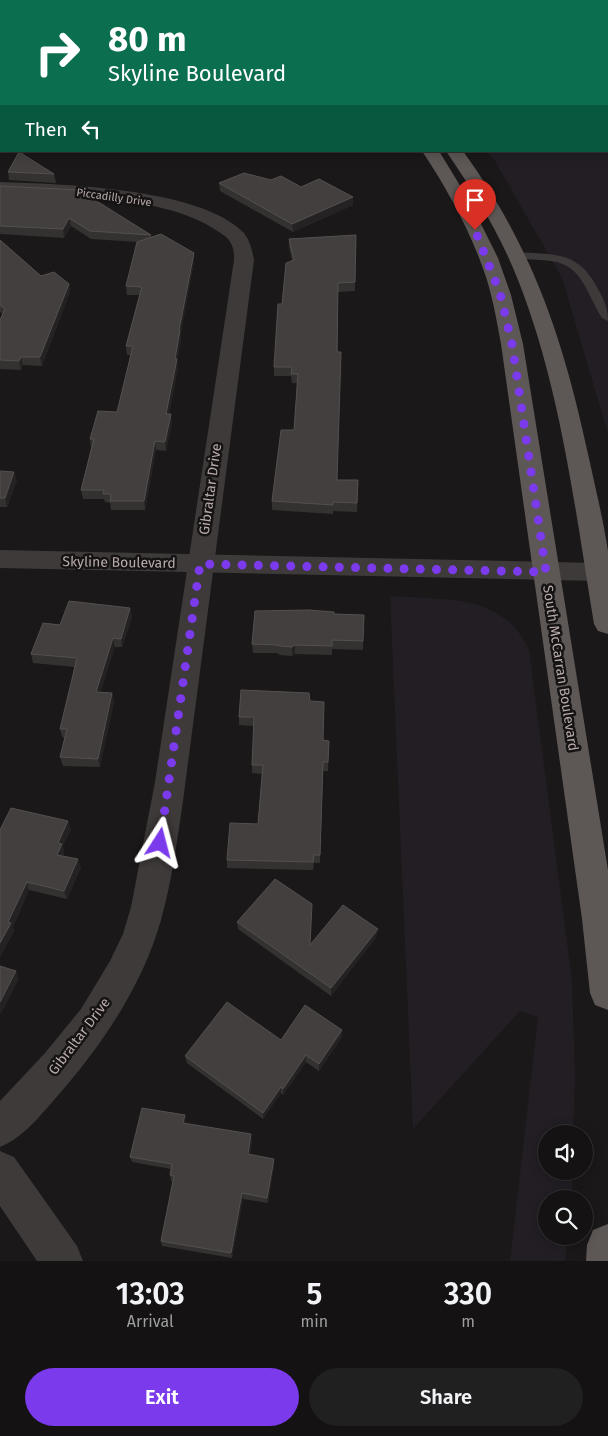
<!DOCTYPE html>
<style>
body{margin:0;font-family:"Fira Sans",sans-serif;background:#212020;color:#f1f3f6;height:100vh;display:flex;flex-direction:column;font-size:19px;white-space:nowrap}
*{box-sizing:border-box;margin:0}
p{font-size:16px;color:#9d9e9f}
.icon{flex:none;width:28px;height:28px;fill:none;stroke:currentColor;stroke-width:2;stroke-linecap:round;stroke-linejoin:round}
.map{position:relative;height:1261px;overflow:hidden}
.details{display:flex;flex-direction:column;background:#141212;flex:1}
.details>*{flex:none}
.guide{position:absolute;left:0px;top:0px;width:609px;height:152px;box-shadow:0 2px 12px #0003,0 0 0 1px #333232;background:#0b6e4f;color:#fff;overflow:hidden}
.controls{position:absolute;left:538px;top:1125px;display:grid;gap:10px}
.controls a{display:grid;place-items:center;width:55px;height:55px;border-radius:50%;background:#141212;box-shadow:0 2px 12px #0003,0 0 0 1px #333232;font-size:25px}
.pin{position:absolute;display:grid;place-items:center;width:42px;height:42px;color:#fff;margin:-51px -21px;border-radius:50% 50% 50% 0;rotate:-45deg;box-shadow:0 0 5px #0007}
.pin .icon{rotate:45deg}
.me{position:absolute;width:55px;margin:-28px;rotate:9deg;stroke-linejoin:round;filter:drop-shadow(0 0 4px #0008)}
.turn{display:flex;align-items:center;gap:18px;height:105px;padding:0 25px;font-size:22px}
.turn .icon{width:65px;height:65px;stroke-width:2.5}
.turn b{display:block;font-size:35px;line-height:42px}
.then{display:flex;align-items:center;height:48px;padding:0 25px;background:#0003;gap:10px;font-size:19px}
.eta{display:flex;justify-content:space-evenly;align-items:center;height:85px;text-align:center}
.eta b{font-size:30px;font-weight:600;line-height:35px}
.cta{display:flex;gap:10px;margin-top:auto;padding:10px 25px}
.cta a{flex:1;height:58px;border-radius:30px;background:#7c3aed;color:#fff;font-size:20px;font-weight:600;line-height:58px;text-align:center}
.cta a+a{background:#212020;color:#f1f3f6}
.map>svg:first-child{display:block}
</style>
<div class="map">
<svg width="608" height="1261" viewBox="0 0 608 1261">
<rect width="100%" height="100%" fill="#1a1818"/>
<path fill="#221e24" d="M343,0H608V434L562,278L495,161L486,151H608V1Z
M390,596C444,600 504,593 529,650L572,981L575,1077L573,1134H546V1171H572V1199H546V1236H568L565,1261H510L538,1017L520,1011L413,1129Z"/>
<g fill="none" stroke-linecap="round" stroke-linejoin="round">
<path fill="#3d2e30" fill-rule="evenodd" d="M0,41H1V43H0Z"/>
<path stroke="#45403f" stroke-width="2" stroke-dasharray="1 2" stroke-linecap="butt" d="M471,0L473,1"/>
<path fill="#3e3a39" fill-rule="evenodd" d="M516,252C554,255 578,250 598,289C604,300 608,308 608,321L602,318C587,295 583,265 551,261C538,259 525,260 512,257L511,255L512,253Z"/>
<path fill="#3e3a39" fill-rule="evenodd" d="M0,182C60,184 200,188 243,232C250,240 252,250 254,260L183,801C177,841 172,881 161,920C143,984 104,1042 61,1092C43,1112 25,1137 0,1147V1101L45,1053L81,1009L110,961L123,934L131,907L155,782L234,260C234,254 234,247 230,242C228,237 223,235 219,232C167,195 63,195 0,192Z
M0,1151L14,1157L77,1246L83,1261H37L0,1206Z"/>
<path fill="#3e3a39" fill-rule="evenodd" d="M0,550L598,563L607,565L608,577L598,581L0,568Z"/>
<path fill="#5d5755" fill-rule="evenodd" d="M316,0H330L331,1H317Z
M422,151H439L470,202L498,258L511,295L523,344L608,870V1010L595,1005L590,993L582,919L501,344C497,322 493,299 486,277C471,232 448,190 422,151Z
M446,151H463C533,248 563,338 588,454C595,486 603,518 608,551C608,577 608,607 608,634L598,631L594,624C575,509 561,389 518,280C500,234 474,192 446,151Z
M608,1224V1261H586L587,1245L593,1230Z"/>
</g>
<path fill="#343231" d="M8,172L54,174L56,183L9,180Z
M271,180L301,187L353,197V205L293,232L220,191L219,183Z
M0,186L151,235L152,237L194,253V261L181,332V339L177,362L178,368L169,414L172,423L166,451L156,450L145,510H111L110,503L105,502L104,499H83L81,490L91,448L90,439L117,412L131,355H127L126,346L139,295H127L126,286L138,242L91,239L71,226L64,238L0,234Z
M356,235L355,291L338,292L337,480H358L357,512L333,511V514L272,510V501L294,430L297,383H292L291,376H274V367L282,304L292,260L289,247V239Z
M0,240L41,276L69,284L70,292L42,366L23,365L21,370L0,369V320L3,314L0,312Z
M0,471L17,480L7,507H0Z
M130,608L132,617L122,647H115L100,692L112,693L114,701L100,767L63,766L60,757L65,738L62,737L60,729L75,667L33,663L31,654L60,625Z
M334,614L364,615L363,650L332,649V655L295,654L292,656L280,655L277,653H253L252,644Z
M310,701L323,740L329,741L328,771H323L320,863H314L313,870L227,868V860L258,824L262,774L252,773V765L254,726L239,725V717Z
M71,829L63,846L64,852L63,856L81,867L67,899L29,890L13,927L14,931L0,957V830Z
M237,922L310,945L377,936L331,996L238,929Z
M342,1030V1037L319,1071L306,1062L283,1095L281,1093L263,1119L187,1063L185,1056Z
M186,1122V1123L252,1141L250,1155L274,1159V1165L268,1203L243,1199L232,1258L162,1246L161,1241L173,1181H171L170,1175L171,1169L132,1162L130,1157Z"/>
<path fill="#242222" d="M353,197V205L293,232L292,224Z
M69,218L71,226L64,238L63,229Z
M194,253V261L181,332V339L177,362L178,368L167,422L166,414L175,359L179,330Z
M69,284L70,292L42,366L40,357Z
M21,357L23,365L21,370L19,361Z
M171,414L172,423L166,451L165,442Z
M155,441L156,450L145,510L144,501Z
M14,472L17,480L7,507L5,498Z
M130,608L132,617L122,647L121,639Z
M113,638L115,647L98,701L96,692Z
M295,645V654L292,656V647Z
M112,693L114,701L100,767L98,759Z
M68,821L71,829L63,846L64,852L60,863L57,855L58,843Z
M78,859L81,867L67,899L64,891Z
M27,882L29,890L13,927L14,931L0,957V943L8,922Z
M378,929L377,936L331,996V988Z
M16,971L19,979L1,1014L0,1012V1002Z
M342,1030V1037L319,1071V1064Z
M306,1055V1062L283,1095V1089Z
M281,1087V1093L263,1119V1113Z
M185,1115L186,1122L185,1129L183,1123Z
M251,1134L252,1141L249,1160L248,1154Z
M274,1159V1165L268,1203L267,1198Z
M242,1193L243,1199L232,1258L231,1253Z"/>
<path fill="#423f3e" stroke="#55504f" d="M19,152L54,174L8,172Z
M244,173L271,180L281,176L301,187L319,179L353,197L292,224L219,183Z
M0,186L79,190L151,235L90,231L69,218L63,229L0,226Z
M161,234L194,253L179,330H180L175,359H177L166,414H171L165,442L155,441L144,501H110L111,494H103L104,490H81L94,439H90L98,411L117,412L133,346H126L142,287L126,286L137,242Z
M356,235L355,282L338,283L337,352H341L337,480H358L357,503L333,502V505L272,501L281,430H294L298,374H291L292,367H274L278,304H282L286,263L294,260L289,239Z
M0,240L41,276L54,272L69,284L40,357H21L19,361L0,360V320L5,309L0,305Z
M0,471L14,472L5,498H0Z
M69,601L130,608L121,639L113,638L96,692L112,693L98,759L60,757L67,729H60L77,658L31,654L43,623L60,625Z
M309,610L334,612V614L364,615L363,641L332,640V646L295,645L292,647L280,646L277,645L252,644L255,611Z
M241,690L309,693L310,701L324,702L323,740L329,741L328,762H323L320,855H314L313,862L227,860L230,823L258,824L263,765H252L254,717H239Z
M11,808L68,821L58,843L62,844L57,855L78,859L64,891L27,882L8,922L11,923L0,943V830Z
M275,879L312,904L310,945L343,905L378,929L331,988L237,922Z
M0,966L16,971L0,1002Z
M227,1002L281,1040L305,1005L342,1030L319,1064L306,1055L283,1089L281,1087L263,1113L185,1056Z
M142,1108L185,1115L183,1123L251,1134L248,1154L274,1159L267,1198L242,1193L231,1253L161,1241L174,1176L170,1175L172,1164L130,1157Z"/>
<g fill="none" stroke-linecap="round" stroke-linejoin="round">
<path stroke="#7c3aed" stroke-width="9" stroke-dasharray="0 16.2" d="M160,843L200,564L546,572L512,344L500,293L475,230"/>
</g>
<g text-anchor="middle" stroke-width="5" stroke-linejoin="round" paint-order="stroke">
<g font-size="11" fill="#b9acab" stroke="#151313">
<text transform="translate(114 197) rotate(8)" y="4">Piccadilly Drive</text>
</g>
<g font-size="14" fill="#b9acab" stroke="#151313">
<text transform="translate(210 489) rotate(-82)" y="5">Gibraltar Drive</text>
<text transform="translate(119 562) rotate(1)" y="5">Skyline Boulevard</text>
<text transform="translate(561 668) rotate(81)" y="5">South McCarran Boulevard</text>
<text transform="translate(79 1036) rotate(-53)" y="5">Gibraltar Drive</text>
</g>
</g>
</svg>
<div class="controls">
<a><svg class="icon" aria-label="sound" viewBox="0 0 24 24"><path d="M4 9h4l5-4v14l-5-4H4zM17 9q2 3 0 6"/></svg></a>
<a><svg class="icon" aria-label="search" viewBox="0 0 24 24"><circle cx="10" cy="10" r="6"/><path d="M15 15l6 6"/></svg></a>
</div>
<div class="pin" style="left:475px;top:230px;background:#d93025"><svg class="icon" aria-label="arrive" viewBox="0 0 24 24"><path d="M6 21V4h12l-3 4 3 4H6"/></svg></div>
<svg class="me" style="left:160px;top:843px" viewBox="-20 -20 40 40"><path d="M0-17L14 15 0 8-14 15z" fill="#7c3aed" stroke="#fff" stroke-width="4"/></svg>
<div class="guide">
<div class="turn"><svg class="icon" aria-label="right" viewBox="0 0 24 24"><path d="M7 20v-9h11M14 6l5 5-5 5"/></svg><div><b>80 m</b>Skyline Boulevard</div></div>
<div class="then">Then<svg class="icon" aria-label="left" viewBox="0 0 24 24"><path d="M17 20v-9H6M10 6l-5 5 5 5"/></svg></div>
</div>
</div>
<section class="details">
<div class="eta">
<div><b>13:03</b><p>Arrival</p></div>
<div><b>5</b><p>min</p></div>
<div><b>330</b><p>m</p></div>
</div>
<div class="cta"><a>Exit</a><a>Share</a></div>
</section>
